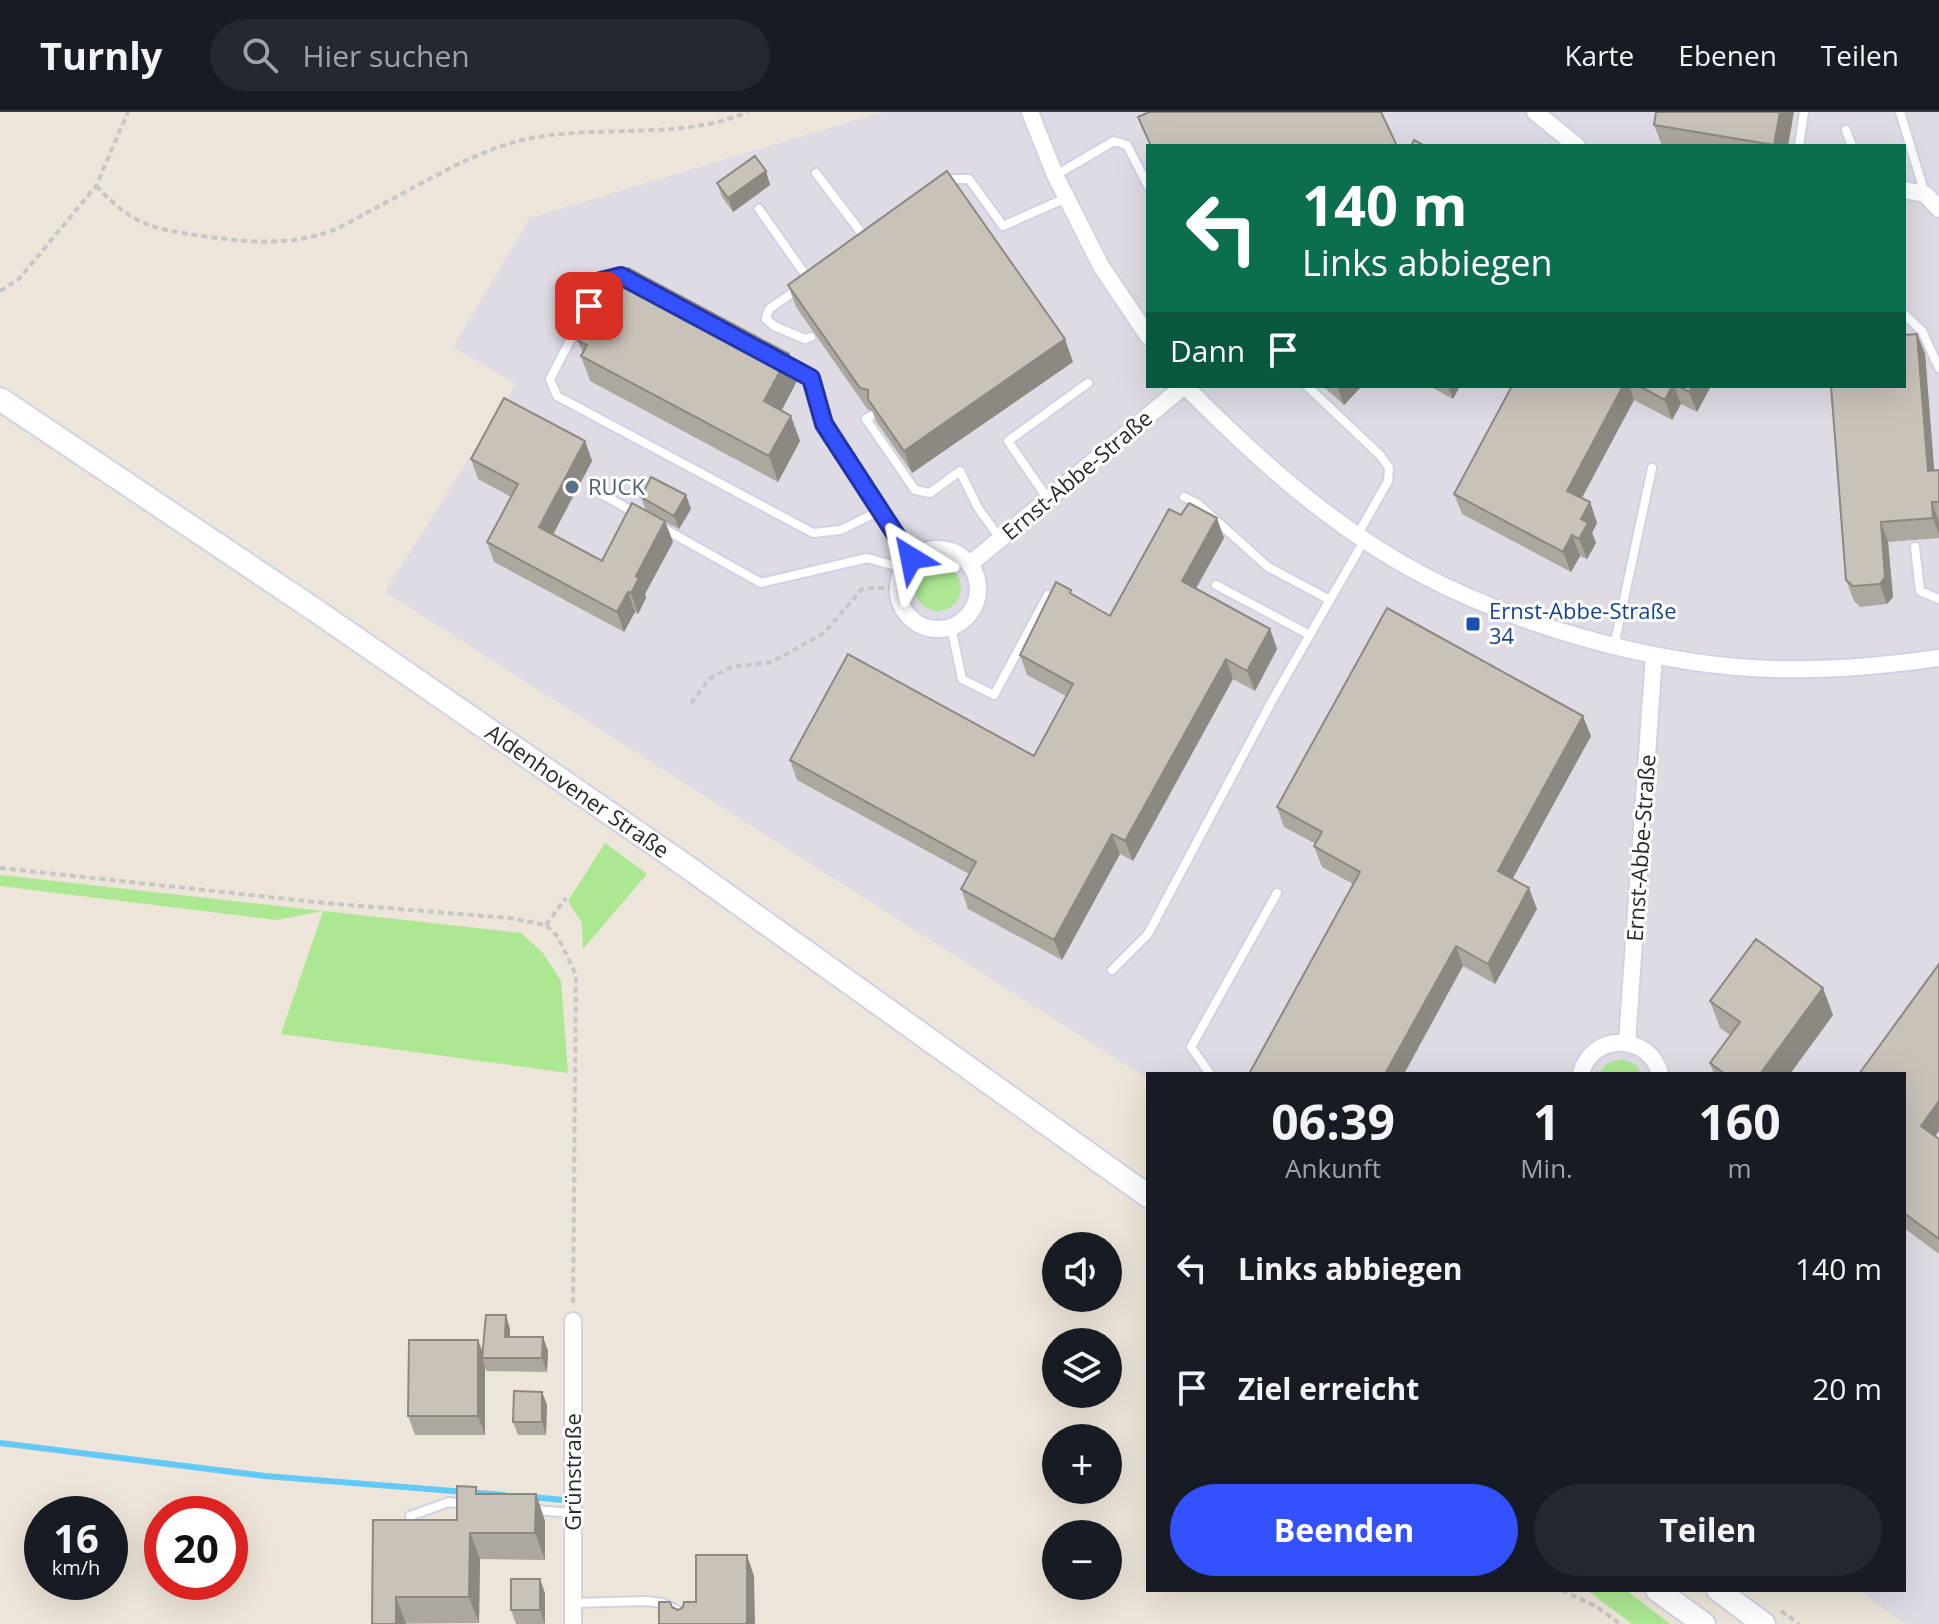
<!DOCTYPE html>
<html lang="de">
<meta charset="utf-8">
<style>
body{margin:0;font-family:"Open Sans",sans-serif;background:#242831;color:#f1f3f6;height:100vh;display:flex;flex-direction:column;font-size:30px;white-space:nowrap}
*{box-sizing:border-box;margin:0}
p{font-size:26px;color:#9ea1a6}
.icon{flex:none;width:44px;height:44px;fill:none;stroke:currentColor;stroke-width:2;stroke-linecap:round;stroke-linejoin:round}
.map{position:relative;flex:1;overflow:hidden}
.details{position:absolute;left:1146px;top:960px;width:760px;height:520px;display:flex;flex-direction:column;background:#171b24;border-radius:0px;box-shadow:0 8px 32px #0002}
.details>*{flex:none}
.banner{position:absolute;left:1146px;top:32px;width:760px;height:244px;border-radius:0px;box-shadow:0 8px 32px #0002;background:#0b6e4f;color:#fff;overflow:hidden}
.fabs{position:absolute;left:1042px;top:1120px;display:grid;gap:16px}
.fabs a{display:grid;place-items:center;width:80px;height:80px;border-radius:50%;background:#171b24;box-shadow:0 8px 32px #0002;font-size:40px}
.speed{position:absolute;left:24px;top:1384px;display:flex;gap:16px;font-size:40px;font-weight:700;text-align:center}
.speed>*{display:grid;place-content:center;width:104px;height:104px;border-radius:50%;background:#171b24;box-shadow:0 8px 32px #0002;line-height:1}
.speed small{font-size:20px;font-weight:400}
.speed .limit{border:12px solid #d22;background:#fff;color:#111}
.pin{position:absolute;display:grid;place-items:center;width:68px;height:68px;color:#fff;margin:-34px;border-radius:16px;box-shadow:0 4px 12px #0006}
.me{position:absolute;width:88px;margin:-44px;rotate:325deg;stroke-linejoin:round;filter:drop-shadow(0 0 6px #0008)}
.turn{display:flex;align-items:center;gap:28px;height:168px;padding:0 24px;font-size:36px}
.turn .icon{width:104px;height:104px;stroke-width:2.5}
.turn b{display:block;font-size:56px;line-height:68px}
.then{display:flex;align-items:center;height:76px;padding:0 24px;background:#0003;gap:16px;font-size:30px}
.eta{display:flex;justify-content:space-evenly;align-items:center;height:136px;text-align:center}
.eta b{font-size:48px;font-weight:700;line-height:56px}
.button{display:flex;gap:16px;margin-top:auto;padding:16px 24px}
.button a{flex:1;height:92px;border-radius:48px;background:#3451ff;color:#fff;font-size:32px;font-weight:700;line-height:92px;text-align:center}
.button a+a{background:#242831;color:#f1f3f6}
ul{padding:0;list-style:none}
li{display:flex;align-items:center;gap:24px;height:120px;padding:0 24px}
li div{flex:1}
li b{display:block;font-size:30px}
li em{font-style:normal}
header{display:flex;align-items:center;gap:48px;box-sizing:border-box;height:112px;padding:0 40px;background:#171b24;border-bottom:2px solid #363941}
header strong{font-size:38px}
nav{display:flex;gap:44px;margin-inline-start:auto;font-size:28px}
.search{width:560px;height:72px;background:#242831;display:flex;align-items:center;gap:20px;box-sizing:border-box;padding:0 28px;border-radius:44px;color:#9ea1a6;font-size:30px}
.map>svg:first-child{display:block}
</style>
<header>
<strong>Turnly</strong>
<div class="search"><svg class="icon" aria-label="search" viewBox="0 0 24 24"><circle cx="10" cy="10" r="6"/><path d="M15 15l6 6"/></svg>Hier suchen</div>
<nav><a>Karte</a><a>Ebenen</a><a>Teilen</a></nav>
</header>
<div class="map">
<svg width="1939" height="1512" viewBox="0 0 1939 1512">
<rect width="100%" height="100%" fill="#ede5d9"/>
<path fill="#dedbe4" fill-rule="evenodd" d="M882,0H1939V1512H1905L1858,1478H1904V962H1148V967L385,480L516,272L453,235L530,106ZM1148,34H1904V274H1148Z"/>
<path fill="#abe891" d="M915 476a23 23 0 1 1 46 0a23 23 0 1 1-46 0Z
M605,731L647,762L583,837L582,811L568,789Z
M0,763L521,821L543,841L561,869L568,961L281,922L323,799L276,808L0,774Z
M1621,947L1635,952L1642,962H1599L1606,952Z
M1587,1478H1626L1670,1512H1632Z"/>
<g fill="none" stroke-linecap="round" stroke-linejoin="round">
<path stroke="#63caf8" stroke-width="6" d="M0,1331L265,1364L504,1383
M531,1385L564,1388"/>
<g stroke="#cfd2e4" stroke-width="12">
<path id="lane" d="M1900,0L1925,82
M1846,18L1852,34
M1799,34L1804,0
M816,61L866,127
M1056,63L1114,29L1127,33L1148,74
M947,72L954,67H969L1003,114L1066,86
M759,97L809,168
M631,170L621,164L601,169L550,267L557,284L813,421L841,418L879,399
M798,177L769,197L766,207L774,214L805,227L811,225
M1904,202L1922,219L1939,256
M788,253L811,266L824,312L911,446
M1307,274L1381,344L1389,356L1388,369L1358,422
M871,304L866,307L915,378L930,381L960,359L978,396L1000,426
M598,380L637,402
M1184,385L1198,392L1268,455L1330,488
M1048,387L1008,329L1088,271
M663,416L761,471L867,446L903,456
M1915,435L1920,479L1939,487
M1216,473L1310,523
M951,515L962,567L994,583L1048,483
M1614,534L1652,356
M1112,858L1148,822L1273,587L1365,427
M1210,962L1191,935L1277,781
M534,1398L573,1401
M410,1404L449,1390L465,1392
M573,1491L646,1489L662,1491L685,1502V1512"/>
</g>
<g stroke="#cfd2e4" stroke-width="20">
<path id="street" d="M1030,0L1055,63L1101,154L1148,224
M1535,0L1577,34
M1904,78L1925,82L1939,97
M1185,274C1255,345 1332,415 1421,462C1515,512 1646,550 1752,556C1815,560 1877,555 1939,546
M898 477a40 40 0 1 1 80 0a40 40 0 1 1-80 0Z
M970,452L1184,274
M1627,930L1654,543
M1581,962C1591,920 1650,921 1660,962
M573,1512V1209"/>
</g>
<g stroke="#cfd2e4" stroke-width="26">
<g id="secondary">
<path id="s1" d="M0,287L315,498L686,754L1148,1084"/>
<path d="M1657,1478L1704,1512"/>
<path d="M1718,1478L1764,1512"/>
</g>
</g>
<path stroke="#c7c7c7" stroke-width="4" stroke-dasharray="6 4" stroke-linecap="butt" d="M96,74C134,113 149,116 202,124C244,130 288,134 328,120C343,115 358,105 372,98C414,76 463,46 508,32C586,8 671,32 748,0
M0,179L19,167L96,74L128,0
M691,591L710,566L731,555L772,550L824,521L862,477L898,475
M0,756L325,791L509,806L546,813L558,825L576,863L573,1194
M546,813L566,786
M1562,1478L1597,1495L1620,1512
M1781,1499L1799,1512"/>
<use href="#lane" stroke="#fff" stroke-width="8"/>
<use href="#street" stroke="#fff" stroke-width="16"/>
<use href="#secondary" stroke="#fff" stroke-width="22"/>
</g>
<path fill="#aca79f" d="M1654,13L1788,34H1662Z
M766,59L770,73L733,100L722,85L717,71Z
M788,173L1073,250L912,361L876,309L872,299L868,298L796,195Z
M619,174L789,242L798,267L781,299L800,329L778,370L590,269L581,244L583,241L578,229Z
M1917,222L1925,242L1934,359L1939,358V426L1888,430L1893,485L1887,492L1860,495L1854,489L1846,468Z
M1323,274H1362L1344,293Z
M1429,274H1460L1453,287Z
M1512,274H1711L1697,300L1681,292L1672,308L1634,288L1581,386L1590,390L1597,411L1592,421L1596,431L1587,447L1580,444L1571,460L1462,402L1454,382Z
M585,329L592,349L553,423L602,449L646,399L641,385L691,397L679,417L665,410L673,430L645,482L646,486L638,502L635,500L624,520L494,450L487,430L511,385L478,367L471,347Z
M1224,426L1196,476L1270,517L1277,537L1255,579L1233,567L1133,749L1120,742L1062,848L968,797L961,777L969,762L797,668L790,648L1034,644L1066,584L1027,563L1020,543L1073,483L1110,504Z
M1591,624L1512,767L1537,797L1495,872L1463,854L1353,772L1322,755L1314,734L1316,732L1284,715L1277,695Z
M1710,889L1833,903L1790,962H1714L1710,951L1730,923L1720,916Z
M1904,962L1935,1025L1939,1027V1142L1904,1116Z
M510,1217V1225H543L548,1239L547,1260L487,1259L485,1256V1323H415L408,1304L482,1239Z
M542,1280L547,1293L546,1323H518L513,1310Z
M479,1382H536L545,1409V1448L480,1447L479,1511L372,1512Z
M545,1481V1512H516L511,1498Z"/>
<path fill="#8c8882" d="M1780,0H1794L1788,34L1774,33Z
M766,59L770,73L733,100L728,86Z
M1917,222L1925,242L1936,379L1928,359Z
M1065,227L1073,250L912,361L904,339Z
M789,242L798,267L773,315L764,289Z
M1337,274H1362L1344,293Z
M1448,274H1460L1453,287Z
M1623,274H1629L1634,288L1575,399L1567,379Z
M1672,274H1674L1681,292L1672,308L1665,288Z
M1692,274H1711L1697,300L1689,280Z
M791,304L800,329L778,370L769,344Z
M585,329L592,349L546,435L539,415Z
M686,383L691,397L679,417L674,404Z
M1590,390L1597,411L1592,421L1596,431L1587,447L1579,427L1581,407Z
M1932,390L1939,411V422L1933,406Z
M1217,406L1224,426L1189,489L1182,469Z
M665,409L673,430L645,482L646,486L638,502L631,481L636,464Z
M1881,410L1888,430L1893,485L1887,492L1880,472Z
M1572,423L1580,444L1571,460L1563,440Z
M628,480L635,500L624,520L617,500Z
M1270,517L1277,537L1255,579L1247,559Z
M1226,547L1233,567L1133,749L1125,729Z
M1583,604L1591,624L1506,779L1498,759Z
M1112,722L1120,742L1062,848L1054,828Z
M1529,776L1537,797L1495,872L1488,852Z
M1456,834L1463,854L1404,962H1385Z
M1823,876L1833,903L1790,962H1760Z
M1939,989V1019L1928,1034L1921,1014Z
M506,1203L510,1217V1238L505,1225Z
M543,1225L548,1239L547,1260L542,1246Z
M478,1228L485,1246H482L485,1256V1323L478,1304Z
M542,1280L547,1293L546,1323L542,1310Z
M536,1382L545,1409V1448L535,1421Z
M470,1421L480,1447L479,1511L469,1485Z
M747,1443L754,1464L755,1512H747Z
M540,1467L545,1481V1512L540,1498Z
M396,1485L406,1512H396Z"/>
<path fill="#c8c2b9" stroke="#8c8882" stroke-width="2" d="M1149,0H1381L1397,34H1151L1138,5Z
M1656,0H1780L1774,33L1654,13Z
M1414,28L1425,34H1411Z
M755,44L766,59L728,86L717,71Z
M947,59L1065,227L904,339L868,287V278L860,276L788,173Z
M628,156L789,242L764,289L791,304L769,344L581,244L587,233L578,229L610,169L619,174Z
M1917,222L1928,359L1939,358V390H1932L1933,406L1881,410L1885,465L1880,472L1853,474L1846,468L1831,274H1904V223Z
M1512,274H1623L1567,379L1590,390L1581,407L1588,411L1579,427L1572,423L1563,440L1454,382Z
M1639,274H1672L1665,288Z
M1678,274H1692L1689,280Z
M504,286L585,329L539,415L602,449L632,391L665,409L636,464L639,466L631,481L628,480L617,500L487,430L518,372L471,347Z
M651,365L686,383L674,404L641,385Z
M1189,391L1217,406L1182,469L1270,517L1247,559L1226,547L1125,729L1112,722L1054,828L961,777L976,750L790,648L848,542L1034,644L1073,572L1020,543L1056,470L1071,478L1070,481L1110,504L1169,397L1181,403Z
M1387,496L1583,604L1498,759L1529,776L1488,852L1456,834L1385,962H1249L1360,760L1314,734L1322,720L1277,695Z
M1756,827L1823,876L1760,962H1725L1710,951L1740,910L1710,889Z
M1939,852V989L1921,1014L1939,1027V1127L1904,1101V962H1859Z
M486,1203H506L505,1225H543L542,1246H482Z
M409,1228H478V1304H408Z
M514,1279L542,1280V1310H513Z
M457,1374L476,1375V1382H536L535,1421H470L469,1485H396V1512H372L373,1408H457Z
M696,1443H747V1512H659V1490H670L672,1495L678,1498L683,1495L684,1490H696Z
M511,1467H540V1498H511Z"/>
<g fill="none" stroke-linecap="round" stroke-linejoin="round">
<g stroke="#2235a6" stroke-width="20">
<path id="route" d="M589,194L601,169L621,164L811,266L824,312L911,446"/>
</g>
<use href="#route" stroke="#3451ff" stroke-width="14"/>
</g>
<circle fill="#5c6f8a" stroke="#fff" stroke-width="3" cx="572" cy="375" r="8"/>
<rect fill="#1a4fb4" stroke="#fff" stroke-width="3" x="1465" y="504" width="16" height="16" rx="4"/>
<g text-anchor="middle" stroke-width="6" stroke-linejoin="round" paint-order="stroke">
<g font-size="22" fill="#292929" stroke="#fff">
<text transform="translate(1077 363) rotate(-40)" y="8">Ernst-Abbe-Straße</text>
<text dy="8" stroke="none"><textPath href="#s1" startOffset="698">Aldenhovener Straße</textPath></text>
<text transform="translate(1641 736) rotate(-86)" y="8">Ernst-Abbe-Straße</text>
<text transform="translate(573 1360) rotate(-90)" y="8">Grünstraße</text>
</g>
<g font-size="22" fill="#4e5e75" stroke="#fff" text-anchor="start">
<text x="588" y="383">RUCK</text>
</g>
<g font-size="22" fill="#164399" stroke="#fff" text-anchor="start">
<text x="1489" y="507">Ernst-Abbe-Straße<tspan x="1489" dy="25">34</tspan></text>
</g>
</g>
</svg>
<div class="fabs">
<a><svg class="icon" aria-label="sound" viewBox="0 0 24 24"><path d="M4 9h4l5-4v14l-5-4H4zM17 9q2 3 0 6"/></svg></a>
<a><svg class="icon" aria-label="layers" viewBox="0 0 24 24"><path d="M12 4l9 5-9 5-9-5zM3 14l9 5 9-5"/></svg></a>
<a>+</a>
<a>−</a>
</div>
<div class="speed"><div>16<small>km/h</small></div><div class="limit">20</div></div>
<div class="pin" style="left:589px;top:194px;background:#d93025"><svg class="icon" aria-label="arrive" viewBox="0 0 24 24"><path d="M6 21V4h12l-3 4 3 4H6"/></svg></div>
<svg class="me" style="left:911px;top:446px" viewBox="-20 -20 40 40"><path d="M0-17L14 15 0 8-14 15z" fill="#3451ff" stroke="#fff" stroke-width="4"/></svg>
<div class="banner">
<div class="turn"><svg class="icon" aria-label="left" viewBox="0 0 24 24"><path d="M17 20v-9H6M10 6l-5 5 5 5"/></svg><div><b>140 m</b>Links abbiegen</div></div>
<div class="then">Dann<svg class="icon" aria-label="arrive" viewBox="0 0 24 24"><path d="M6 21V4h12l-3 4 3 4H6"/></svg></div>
</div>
<section class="details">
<div class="eta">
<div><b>06:39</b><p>Ankunft</p></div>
<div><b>1</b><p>Min.</p></div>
<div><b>160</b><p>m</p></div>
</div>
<ul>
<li><svg class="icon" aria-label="left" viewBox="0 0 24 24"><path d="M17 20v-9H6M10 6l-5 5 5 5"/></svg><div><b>Links abbiegen</b></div><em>140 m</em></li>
<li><svg class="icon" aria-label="arrive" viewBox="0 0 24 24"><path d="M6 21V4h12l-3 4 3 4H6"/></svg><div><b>Ziel erreicht</b></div><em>20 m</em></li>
</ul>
<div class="button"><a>Beenden</a><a>Teilen</a></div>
</section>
</div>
